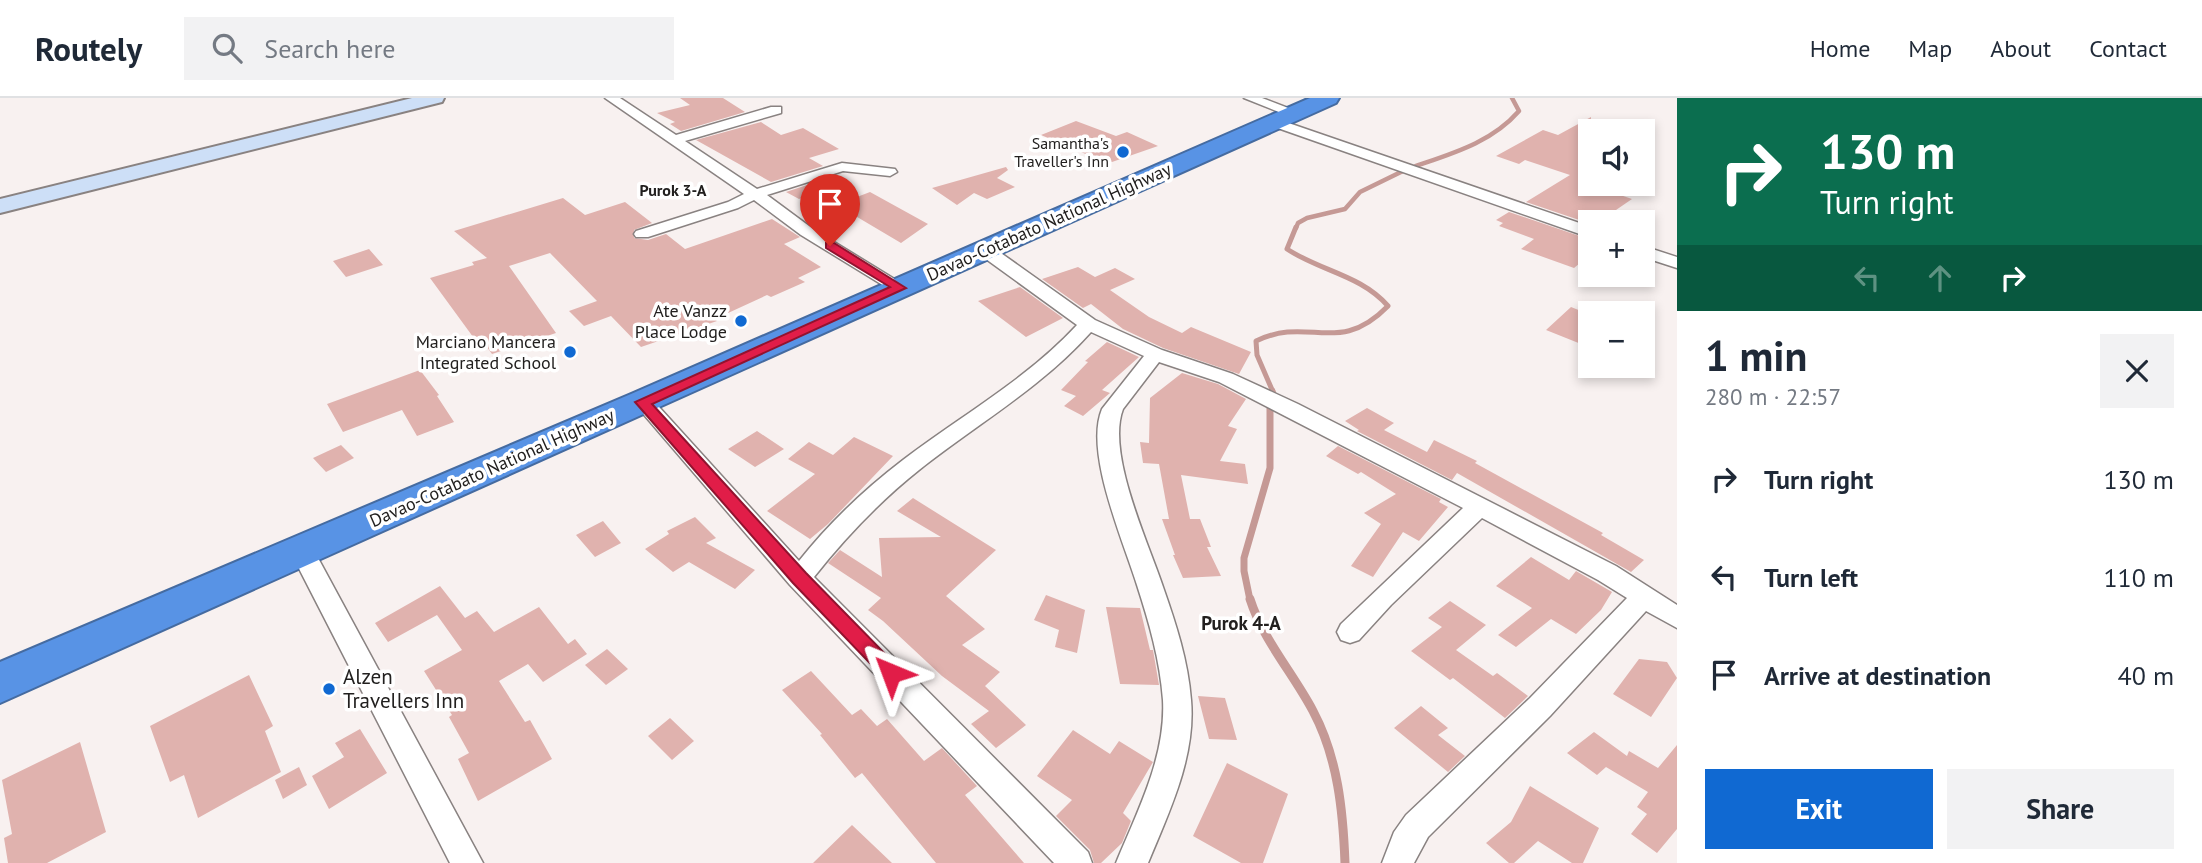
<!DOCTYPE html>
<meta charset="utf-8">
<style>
body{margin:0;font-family:"PT Sans",sans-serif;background:#f2f2f3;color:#1f2937;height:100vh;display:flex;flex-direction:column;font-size:26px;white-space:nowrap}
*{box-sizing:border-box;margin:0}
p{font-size:23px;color:#747a83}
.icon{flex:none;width:38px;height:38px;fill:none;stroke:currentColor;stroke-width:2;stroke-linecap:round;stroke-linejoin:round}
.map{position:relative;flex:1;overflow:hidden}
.panel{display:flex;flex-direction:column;background:#fff;width:525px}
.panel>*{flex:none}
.banner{background:#0b6e4f;color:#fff;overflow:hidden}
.fabs{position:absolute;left:1578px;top:21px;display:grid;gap:14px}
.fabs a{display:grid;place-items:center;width:77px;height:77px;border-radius:0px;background:#fff;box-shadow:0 4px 10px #0003;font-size:35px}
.pin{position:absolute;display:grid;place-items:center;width:60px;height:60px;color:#fff;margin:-72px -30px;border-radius:50% 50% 50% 0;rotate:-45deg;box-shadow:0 0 7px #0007}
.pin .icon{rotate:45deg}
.me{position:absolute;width:77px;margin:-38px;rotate:316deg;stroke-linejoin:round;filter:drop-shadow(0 0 5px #0008)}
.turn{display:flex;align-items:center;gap:24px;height:147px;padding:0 28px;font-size:32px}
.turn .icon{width:91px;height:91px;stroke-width:2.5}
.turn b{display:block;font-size:49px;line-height:60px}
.lanes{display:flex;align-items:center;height:66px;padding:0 28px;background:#0003;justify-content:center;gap:35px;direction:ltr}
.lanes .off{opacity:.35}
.round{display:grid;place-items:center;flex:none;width:74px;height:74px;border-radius:0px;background:#f2f2f3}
.headline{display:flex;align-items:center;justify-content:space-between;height:119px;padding:0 28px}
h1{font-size:42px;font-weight:700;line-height:52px}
.action{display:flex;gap:14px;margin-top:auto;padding:14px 28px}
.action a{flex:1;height:80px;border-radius:0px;background:#1069d2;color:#fff;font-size:28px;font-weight:700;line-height:80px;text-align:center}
.action a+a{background:#f2f2f3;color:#1f2937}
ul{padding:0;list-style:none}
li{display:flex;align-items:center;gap:21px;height:98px;padding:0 28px}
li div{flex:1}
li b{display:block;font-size:26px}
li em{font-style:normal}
header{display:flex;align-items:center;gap:42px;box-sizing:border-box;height:98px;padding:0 35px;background:#fff;border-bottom:2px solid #e0e1e3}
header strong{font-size:33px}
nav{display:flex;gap:38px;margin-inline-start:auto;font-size:24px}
.search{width:490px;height:63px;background:#f2f2f3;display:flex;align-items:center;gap:18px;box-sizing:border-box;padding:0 24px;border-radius:0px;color:#747a83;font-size:26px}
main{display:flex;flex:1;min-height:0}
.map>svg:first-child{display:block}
</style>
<header>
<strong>Routely</strong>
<div class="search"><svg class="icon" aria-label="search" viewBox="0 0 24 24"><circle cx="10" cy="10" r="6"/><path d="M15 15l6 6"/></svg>Search here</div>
<nav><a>Home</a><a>Map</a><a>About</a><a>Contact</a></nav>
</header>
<main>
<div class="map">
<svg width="1677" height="765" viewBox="0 0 1677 765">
<rect width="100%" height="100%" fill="#f8f1f0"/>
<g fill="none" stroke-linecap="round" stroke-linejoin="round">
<path stroke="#c59995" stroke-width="4.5" d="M1416,68C1454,55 1492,44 1519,13L1512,0
M1296,130L1298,125L1307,120L1345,111L1360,94L1403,73"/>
<path stroke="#c59995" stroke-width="5" d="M1273,294L1257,257L1256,243C1310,217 1338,259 1388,208C1361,177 1320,173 1287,151L1296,129"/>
<path stroke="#c59995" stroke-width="7" d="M1272,293L1273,296
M1250,502L1244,473V460L1270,370V306"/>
<path stroke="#c59995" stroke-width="9" d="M1250,501C1263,542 1293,575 1313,613C1338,660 1343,713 1345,765"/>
</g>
<path fill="#e0b2ae" d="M680,0H723L745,14L681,33L670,26L675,24L657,15L690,7Z
M1591,19V87L1632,101L1616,112L1644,121L1643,124L1591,126L1526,104L1570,77L1525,62L1519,66L1496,58L1543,32L1558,37Z
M1076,23L1116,38L1127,34L1158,48L1112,64L1098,58L1095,60L1041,37Z
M761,24L781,37L803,30L839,51L809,60L823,68L771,84L696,42Z
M1006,69L1008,72L997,80L1015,89L987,101L974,95L957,107L932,90Z
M822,82L857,99L870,94L928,126L901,145L815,94L799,101L786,94Z
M563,100L585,117L625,104L652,125L634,132V140L648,142L666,136L685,151L772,121L800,139L784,146L821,169L798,180L805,184L771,199L767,197L715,221L717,223L641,249L611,218L584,228L569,213L597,203L550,155L509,168L556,235L492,256L481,241L476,243L430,180L474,167L472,164L487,160L454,133Z
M1509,114L1591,142V156L1574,170L1521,151L1534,141L1499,128L1503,125L1496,122Z
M369,151L383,167L346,179L333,163Z
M1078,169L1095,179L1115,170L1135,181L1110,192L1149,219L1182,235L1191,229L1251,254L1239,276L1163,250L1123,231L1091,206L1083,210L1042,181Z
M1020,189L1063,220L1026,239L978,203Z
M1571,209L1591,217V250L1546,232Z
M1107,244L1139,259L1102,292L1110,295L1083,318L1064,308L1076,298L1061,292L1088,264L1085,263Z
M420,272L439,297L437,298L454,324L417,338L402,312L343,334L327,306Z
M1182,275L1218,286L1246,301L1228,328L1237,331L1220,363L1245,366L1248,386L1181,377L1190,421H1200L1211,449H1207L1221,478L1183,480L1173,457H1175L1162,421H1169L1159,366L1143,365L1140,344L1149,345L1150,300Z
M1367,310L1394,325L1384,332L1427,354L1434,342L1477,363L1475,365L1603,435L1601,437L1644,462L1631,474L1457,375L1452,382L1357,333L1359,332L1345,323Z
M757,333L784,351L755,369L728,351Z
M854,339L893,358L828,426L810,441L767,413L815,376L788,361L809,344L833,357Z
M341,347L354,360L326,374L313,360Z
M1338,348L1441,401L1439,404L1448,409L1419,443L1403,434L1373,479L1351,468L1381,426L1364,415L1396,396L1361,374L1358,376L1326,358Z
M913,400L996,452L946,498L985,531L962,547L1000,574L985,588L1026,627L996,650L971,626L989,613L942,578L883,523L868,512L881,500L828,465L840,452L882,479L879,440L941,439L897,413Z
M695,419L716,440L706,445L755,472L735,491L689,464L673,474L645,451L669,436L667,433Z
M603,423L621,445L595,459L576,437Z
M1531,459L1569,482L1576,473L1612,494L1601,512L1576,536L1551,521L1516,549L1498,537L1532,510L1496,488Z
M440,488L465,520L477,513L494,534L539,509L568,546L575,541L587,556L543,584L528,566L499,583L525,624L530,622L552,661L478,703L458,661L469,655L449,619L452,617L424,573L462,552L437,517L388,544L375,525Z
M1046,497L1085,512L1077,555L1055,549L1059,532L1034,522Z
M1450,503L1486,527L1456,552L1493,578L1497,575L1528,598L1505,620L1453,580L1450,582L1411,553L1442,529L1428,520Z
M1106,509L1140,510L1150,552H1153L1159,587L1120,586Z
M607,551L628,571L606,587L585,567Z
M1639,561L1667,564L1677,580L1651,619L1613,596Z
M811,573L852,617L861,611L877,628L887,621L924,663L942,650L977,688L965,697L1024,765H936L862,675L855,680L820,637L822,636L782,592Z
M249,577L273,628L265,633L281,674L198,720L184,677L170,684L150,628Z
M1198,598L1225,600L1237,642L1209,641Z
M1421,608L1448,630L1438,637L1465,658L1448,674L1394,630Z
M670,620L694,643L672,662L648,638Z
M360,631L387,675L329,711L312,678L344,659L335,645Z
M1073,632L1110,656L1119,643L1153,664L1123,715L1131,723L1122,745L1101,765H1094L1090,752L1056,718L1072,702L1037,678Z
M1594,634L1627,658L1629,653L1658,670L1677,647V731L1657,755L1631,736L1647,716L1637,709L1648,694L1606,669L1597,677L1567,655Z
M80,644L106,734L47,765H8L4,740L12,736L2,682Z
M1227,665L1288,696L1263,765H1241L1193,738Z
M299,669L307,687L283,701L275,682Z
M1530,688L1599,730L1583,765H1572L1538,743L1514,765H1509L1486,745L1511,724Z
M852,727L892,765H813Z"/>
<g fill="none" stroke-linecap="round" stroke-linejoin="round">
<g stroke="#898281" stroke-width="3">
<path id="street" d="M605,0H620L676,37L771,9H781V15L685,43L757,91L842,65L895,71L897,74L890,78L843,73L767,97L813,131L909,190L900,195L894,194L801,137L754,102L738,110L648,139H636L634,136L636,133L728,104L744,96Z
M1244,0H1262L1301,15L1299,18H1289Z
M1274,20L1591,129V140L1269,27L1267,24Z
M985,147L991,148L1095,222L1162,252L1233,276L1298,306L1616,468L1677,507V530L1646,513L1550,618L1428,739L1414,765H1382L1394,734L1406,717L1530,600L1627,500L1598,482L1482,420L1391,507L1359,542L1350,545L1341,542L1337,534L1341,526L1463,410L1219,284L1159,264L1123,311C1106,355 1148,444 1163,489C1176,526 1188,563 1191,602C1196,659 1169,714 1148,765H1116C1137,714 1166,659 1163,602C1160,562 1149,524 1137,487C1123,442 1084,354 1102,311L1144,258L1091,234C1041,290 977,326 919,372C880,403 845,440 814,479L1088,754L1092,765H1054L790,487L633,304L636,299H650L799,463C829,425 865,391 903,362C962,317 1026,282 1077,227L979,156L977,152L979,148Z
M1643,148L1677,159V170L1643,159Z
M302,444L311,447L483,765H450L290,453L293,447Z"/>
</g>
<g stroke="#898281" stroke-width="4">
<path id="secondary" d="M412,0H444L442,4L0,115V101Z"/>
</g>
<g stroke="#456ba0" stroke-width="4">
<path id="highway" d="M1310,0H1339L1336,5L0,605V564L631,296Z"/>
</g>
<use href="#street" fill="#fff" fill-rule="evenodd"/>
<use href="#secondary" fill="#cddff7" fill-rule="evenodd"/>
<use href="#highway" fill="#5893e5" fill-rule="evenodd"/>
</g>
<path fill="#e11d48" stroke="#92132f" stroke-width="2" d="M826,145H834L906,190L652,306L806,475L898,569L901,575L898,581L891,583L885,581L793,485L635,304L890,189L826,150Z"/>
<g fill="#1069d2" stroke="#fff" stroke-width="2.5">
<circle cx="1123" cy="54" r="7"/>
<circle cx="741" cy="223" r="7"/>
<circle cx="570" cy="254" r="7"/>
<circle cx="329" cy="591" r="7"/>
</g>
<g text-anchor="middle" stroke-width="7" stroke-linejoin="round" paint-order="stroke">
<g font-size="16" fill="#22201f" stroke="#fff" text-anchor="end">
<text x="1109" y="51">Samantha's<tspan x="1109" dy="18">Traveller's Inn</tspan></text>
</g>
<g font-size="16" font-weight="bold" fill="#22201f" stroke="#fff">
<text x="673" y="98">Purok 3-A</text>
</g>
<g font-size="18" fill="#22201f" stroke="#fff">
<text transform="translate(1049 124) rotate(-24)" y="6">Davao-Cotabato National Highway</text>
<text transform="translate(492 370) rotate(-24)" y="6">Davao-Cotabato National Highway</text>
</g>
<g font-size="18" fill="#22201f" stroke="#fff" text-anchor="end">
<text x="727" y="219">Ate Vanzz<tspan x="727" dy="21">Place Lodge</tspan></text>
<text x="556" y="250">Marciano Mancera<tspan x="556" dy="21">Integrated School</tspan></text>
</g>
<g font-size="19" font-weight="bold" fill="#22201f" stroke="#fff">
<text x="1241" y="532">Purok 4-A</text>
</g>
<g font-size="21" fill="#22201f" stroke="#fff" text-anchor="start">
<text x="343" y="586">Alzen<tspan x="343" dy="24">Travellers Inn</tspan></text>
</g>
</g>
</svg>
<div class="fabs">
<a><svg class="icon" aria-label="sound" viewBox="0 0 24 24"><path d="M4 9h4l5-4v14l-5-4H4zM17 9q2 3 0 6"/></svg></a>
<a>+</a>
<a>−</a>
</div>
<div class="pin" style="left:830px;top:148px;background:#d93025"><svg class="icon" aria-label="arrive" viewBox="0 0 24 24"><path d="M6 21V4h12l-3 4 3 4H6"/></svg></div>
<svg class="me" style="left:891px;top:575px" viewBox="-20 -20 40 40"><path d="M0-17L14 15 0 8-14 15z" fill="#e11d48" stroke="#fff" stroke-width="4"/></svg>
</div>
<section class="panel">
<div class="banner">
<div class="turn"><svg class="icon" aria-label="right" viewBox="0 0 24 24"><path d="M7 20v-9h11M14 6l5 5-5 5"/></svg><div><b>130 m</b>Turn right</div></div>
<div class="lanes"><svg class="icon off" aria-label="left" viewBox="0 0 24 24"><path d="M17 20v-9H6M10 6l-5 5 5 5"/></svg><svg class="icon off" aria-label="ahead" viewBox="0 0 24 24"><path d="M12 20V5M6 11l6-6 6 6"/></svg><svg class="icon" aria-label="right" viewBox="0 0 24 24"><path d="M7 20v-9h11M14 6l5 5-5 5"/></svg></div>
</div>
<div class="headline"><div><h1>1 min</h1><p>280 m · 22:57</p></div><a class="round"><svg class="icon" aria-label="close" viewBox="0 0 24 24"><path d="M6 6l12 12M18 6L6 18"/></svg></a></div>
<ul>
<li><svg class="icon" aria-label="right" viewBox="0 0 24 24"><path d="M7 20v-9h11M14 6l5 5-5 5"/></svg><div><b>Turn right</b></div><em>130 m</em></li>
<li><svg class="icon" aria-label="left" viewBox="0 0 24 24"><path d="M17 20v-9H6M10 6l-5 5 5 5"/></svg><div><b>Turn left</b></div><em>110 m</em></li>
<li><svg class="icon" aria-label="arrive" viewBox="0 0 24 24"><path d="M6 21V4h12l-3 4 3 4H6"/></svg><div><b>Arrive at destination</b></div><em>40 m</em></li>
</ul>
<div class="action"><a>Exit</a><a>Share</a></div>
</section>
</main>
